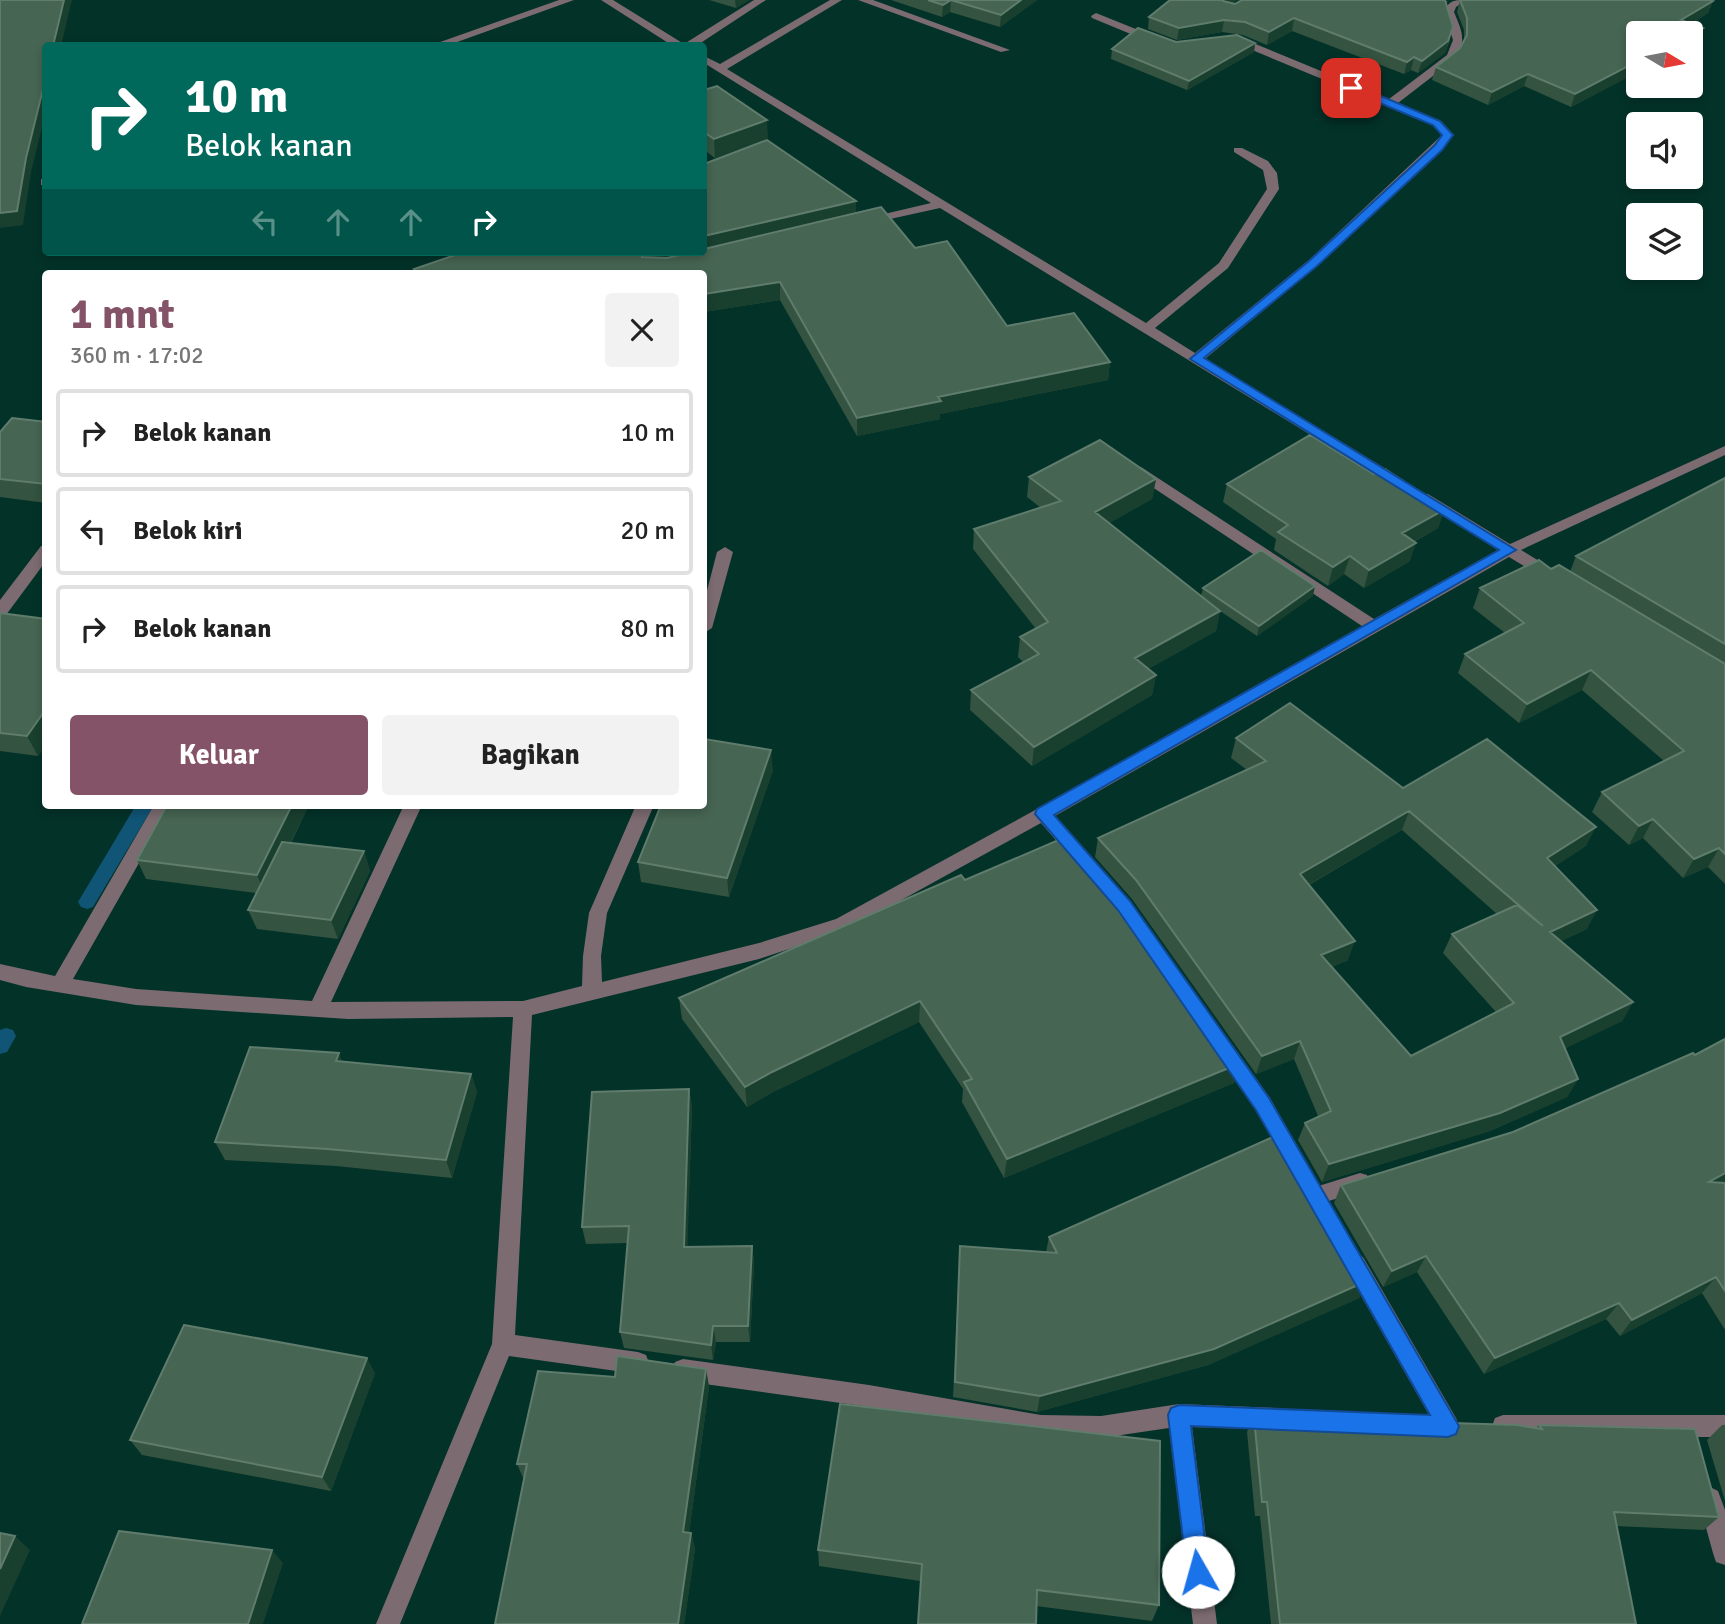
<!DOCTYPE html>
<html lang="id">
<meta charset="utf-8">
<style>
body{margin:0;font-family:Signika,sans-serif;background:#f2f2f2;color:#222;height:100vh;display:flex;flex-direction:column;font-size:26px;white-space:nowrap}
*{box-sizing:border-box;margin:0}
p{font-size:23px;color:#767676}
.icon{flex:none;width:38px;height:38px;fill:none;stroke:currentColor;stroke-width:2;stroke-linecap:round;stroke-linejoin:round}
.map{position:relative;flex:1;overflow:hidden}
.side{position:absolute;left:42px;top:270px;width:665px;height:539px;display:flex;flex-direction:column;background:#fff;border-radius:7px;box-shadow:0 4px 10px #0003}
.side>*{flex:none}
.banner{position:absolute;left:42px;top:42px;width:665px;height:214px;border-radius:7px;box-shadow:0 4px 10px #0003;background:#00695c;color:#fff;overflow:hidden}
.needle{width:46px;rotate:100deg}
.controls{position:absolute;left:1626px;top:21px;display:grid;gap:14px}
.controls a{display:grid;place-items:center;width:77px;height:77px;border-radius:7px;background:#fff;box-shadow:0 4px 10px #0003;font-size:35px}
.pin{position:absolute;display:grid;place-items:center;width:60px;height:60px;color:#fff;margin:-30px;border-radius:14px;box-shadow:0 4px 10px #0006}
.me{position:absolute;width:77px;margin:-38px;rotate:353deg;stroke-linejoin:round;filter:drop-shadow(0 0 5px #0008)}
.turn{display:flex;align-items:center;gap:24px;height:147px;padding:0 28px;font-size:32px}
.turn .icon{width:91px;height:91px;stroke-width:2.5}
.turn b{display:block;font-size:49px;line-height:60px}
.lanes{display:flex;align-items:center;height:66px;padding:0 28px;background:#0003;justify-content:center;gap:35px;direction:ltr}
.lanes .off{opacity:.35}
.round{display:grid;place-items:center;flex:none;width:74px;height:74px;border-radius:7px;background:#f2f2f2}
.overview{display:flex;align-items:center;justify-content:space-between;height:119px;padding:0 28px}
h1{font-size:42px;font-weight:700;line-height:52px;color:#855367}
.action{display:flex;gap:14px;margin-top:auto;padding:14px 28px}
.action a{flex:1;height:80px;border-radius:7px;background:#855367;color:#fff;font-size:28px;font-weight:700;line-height:80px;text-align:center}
.action a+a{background:#f2f2f2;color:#222}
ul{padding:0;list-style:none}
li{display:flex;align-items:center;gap:21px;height:88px;margin:0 14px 10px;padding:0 14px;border:4px solid #e0e0e0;border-radius:7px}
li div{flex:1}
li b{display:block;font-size:26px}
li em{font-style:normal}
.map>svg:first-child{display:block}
</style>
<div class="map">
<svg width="1725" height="1624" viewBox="0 0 1725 1624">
<rect width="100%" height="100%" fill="#033229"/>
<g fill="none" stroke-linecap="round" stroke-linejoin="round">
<path fill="#105476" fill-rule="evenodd" d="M136,805H154L93,907L87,909L81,907L78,902L81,897Z
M6,1028L13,1030L16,1036L7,1052L0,1054V1030Z"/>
<path fill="#7c6b71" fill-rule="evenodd" d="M559,0H574L446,46H429Z
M601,0H613L684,44L754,0H766L696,46H673Z
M830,0H842L727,69L1146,323L1219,263L1267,189L1263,170L1234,152V148H1242L1268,161L1277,173L1279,189L1228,268L1155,328L1195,353L1309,260L1442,135L1433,125L1228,40V36H1236L1389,99L1447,55L1453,40L1444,12C1449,0 1454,0 1466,0L1456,7L1454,12C1462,31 1467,41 1455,59L1398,103L1441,121L1454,135L1452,137L1317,266L1205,359L1404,480L1406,483L1404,486H1394L940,208L863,225V219L931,203L704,63V56L720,64Z
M858,0H873L1010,50L1001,52Z
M1096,13L1158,38L1159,40L1150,42L1092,18L1091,16Z
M45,178L46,186L41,185V179Z
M1725,446V455L1521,550L1557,572L1560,576L1557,580H1547L1509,557L1055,816L1086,851L1089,856L1086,861H1074L1041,823L849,929L759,959L532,1015L515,1335L638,1352L646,1355L649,1363L646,1371L638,1374L509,1356L400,1624H376L492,1344L513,1017L348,1019L136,1005L26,987L0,980V964L55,976L154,805H172L73,979L136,989L312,1001L404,805H422L331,1002L523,1001L582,986L583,956L589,913L636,805H654L607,913L601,956L602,982L759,943L836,919L1037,809L1362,626L1131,473L1129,470L1131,467H1141L1374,619L1498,550L1418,500L1416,497L1418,494H1428L1510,544Z
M46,545V561L6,615L0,616V600L41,546Z
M725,547L733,552L712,628L704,633V602L717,552Z
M1226,1044L1233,1046L1270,1098L1300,1152L1297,1158L1290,1161L1283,1158L1256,1110L1219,1058L1216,1052L1219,1046Z
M1360,1173L1367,1175L1370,1182L1367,1189L1316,1205L1309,1203L1306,1196L1309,1189Z
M1355,1254L1363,1257L1456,1418L1459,1426L1456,1434L1448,1437L1440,1434L1347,1271L1344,1264L1347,1257Z
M683,1359L869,1385L1041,1415L1101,1416L1179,1404L1276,1408L1284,1411L1287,1419L1284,1427L1276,1430L1192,1427L1217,1624H1193L1169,1428L1101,1438L1041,1437L869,1407L683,1381L675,1378L672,1370L675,1362Z
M1503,1415H1725V1437H1503L1495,1434L1492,1426L1495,1418Z
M1710,1487L1718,1491L1725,1510V1565L1716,1562L1713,1553L1698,1499L1702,1491Z"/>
</g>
<path fill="#345340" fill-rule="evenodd" d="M709,0H749L736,8Z
M891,0H1037L1000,27L950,12L942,17Z
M1460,0L1713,1L1708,13L1691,24L1703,28L1698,40L1571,107L1524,86L1488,105L1432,80L1436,67L1460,48L1464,41V30L1457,12Z
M1448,1L1446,4L1450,40L1445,53L1418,73L1411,70L1404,74L1292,31L1267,45L1243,35L1222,32L1177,40L1148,29L1149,17L1232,3Z
M1176,42L1255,43L1254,52L1187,90L1111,59L1112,49Z
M704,90L768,138L715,158L704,150Z
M856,213L915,248L1007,326L1110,362L1108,380L940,414V419L857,436L780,300L704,312V273H415L414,269Z
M46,422V503L0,497V432Z
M1374,474L1444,510L1438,528L1414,542L1410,561L1364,588L1344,574L1328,586L1274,550L1276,539L1223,502L1227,484Z
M1029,477L1156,479L1152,499L1109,523L1201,596L1203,588L1313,596L1257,636L1220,611L1216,631L1148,669L1156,675L1152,695L1032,766L970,710L971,690L1023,662L1018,657L1020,637L1036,629L973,549L974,529L1041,508L1027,497Z
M1725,478V884L1708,867L1683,878L1643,838L1629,845L1592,812L1602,792L1664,761L1582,690L1519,723L1458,673L1465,654L1505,633L1473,608L1480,588L1551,569L1570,572L1576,556Z
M0,613L46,619V744L38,756L0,751Z
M1236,738L1403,788L1586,846L1555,866L1587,929L1561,941L1633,1002L1622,1021L1565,1048L1578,1079L1567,1097L1490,1131L1322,1182L1298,1140L1305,1123L1318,1116L1294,1059L1256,1074L1132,899L1095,857L1098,838L1247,770L1231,758ZM1402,830L1497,914L1452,934L1443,953L1496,1012L1411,1056L1332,967L1348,960L1309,885Z
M773,770L729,897L641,882L638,862Z
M309,805L291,843L364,851L370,871L338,939L257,929L248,910L256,893L146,879L137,860Z
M965,880L1234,1083L1004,1178L962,1102L963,1089L919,1022L773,1092L747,1107L682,1019L679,998Z
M1725,1039V1330L1702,1293L1620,1336L1606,1319L1484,1374L1417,1272L1383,1287L1334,1203L1341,1185L1513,1132L1695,1055Z
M342,1062L471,1074L477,1092L452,1178L336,1166L225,1160L215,1142Z
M689,1089L692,1107L687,1247L752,1246L754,1263L750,1342H716L713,1360L624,1348L620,1332L628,1243L586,1244L582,1227Z
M1049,1237L1367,1281L1359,1298L1208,1365L1037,1412L953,1397L960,1246L1046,1252Z
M706,1369L709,1387L689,1533H691L695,1549L684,1624H495L524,1480L517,1464L615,1377Z
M375,1373L331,1491L142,1455L130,1440Z
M840,1404L1159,1605L1152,1621L1036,1606L920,1581L819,1566L818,1550Z
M1254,1417L1536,1428L1539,1425L1719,1517L1704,1530L1616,1526L1636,1624H1271L1260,1516H1255L1247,1432Z
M1722,1425H1725V1501L1707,1440Z"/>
<path fill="#193f2f" d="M64,0H72L61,46H53Z
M735,0H749L736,8Z
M951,0L950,12L942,17L943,5Z
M1021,0H1037L1000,27L1001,15Z
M1223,0H1238L1222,10Z
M1713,1L1708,13L1676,33L1681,20Z
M1294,18L1292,31L1267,45L1269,32Z
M1224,20L1222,32L1177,40L1179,28Z
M1453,27L1445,53L1418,73L1422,61Z
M1703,28L1698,40L1690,44V34Z
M1255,43L1254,52L1187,90L1189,81Z
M1414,57L1411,70L1404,74L1407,62Z
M1638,61V72L1571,107L1575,94Z
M1528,74L1524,86L1488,105L1492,92Z
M46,77V112L31,172L23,225L0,228V213L26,158Z
M767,120L768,138L715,158L714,139Z
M856,201V218L644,273L642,257L643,253L644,252H704V236Z
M780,282V300L704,312V294Z
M1110,362L1108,380L940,414V419L857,436V418L938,397Z
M1156,479L1152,499L1093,532L1095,512Z
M1444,510L1438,528L1397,551L1402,533Z
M1416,543L1410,561L1364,588L1369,570Z
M1350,556L1344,574L1328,586L1333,567Z
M1315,586L1313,596L1257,636L1259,626Z
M1220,611L1216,631L1132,678L1135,658Z
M1591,670L1582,690L1519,723L1527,704Z
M1156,675L1152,695L1032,766L1034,747Z
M46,709V744L38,756L27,736Z
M771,750L773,770L729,897L727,878Z
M292,805H309L265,894L257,875Z
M1409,811L1402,830L1294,893L1300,874Z
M1653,819L1643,838L1629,845L1639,826Z
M1596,827L1586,846L1538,877L1547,858Z
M1719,848L1708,867L1683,878L1694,859Z
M364,851L370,871L338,939L331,920Z
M1597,910L1587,929L1540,951L1550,932Z
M1355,941L1348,960L1315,974L1321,955Z
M920,1001L919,1022L773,1092L747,1107L745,1087L772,1072Z
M1633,1002L1622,1021L1550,1056L1560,1037Z
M1300,1041L1294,1059L1256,1074L1262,1056Z
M339,1053L346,1071L336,1061Z
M1241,1063L1234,1083L1004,1178L1007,1159Z
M471,1074L477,1092L452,1178L446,1160Z
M1578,1079L1567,1097L1490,1131L1322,1182L1329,1164Z
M689,1089L692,1107L687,1264L684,1247Z
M1725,1173V1182L1696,1199L1709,1182Z
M752,1246L754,1263L750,1342L748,1326Z
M1426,1256L1417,1272L1383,1287L1392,1271Z
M1716,1277L1702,1293L1620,1336L1632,1320Z
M1367,1281L1359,1298L1208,1365L1037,1412L1040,1396Z
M1619,1303L1606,1319L1484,1374L1495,1358Z
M713,1326L716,1342L713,1360L711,1345Z
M367,1358L375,1373L331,1491L322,1477Z
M706,1369L709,1387L687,1548L683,1532Z
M691,1533L695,1549L684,1624H678Z
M15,1536L30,1550L0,1616V1569Z
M272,1550L283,1563L263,1624H248Z"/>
<path fill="#476553" stroke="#5f7c6c" stroke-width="2" fill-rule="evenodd" d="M0,0H64L53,46H46V77L26,158L17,211L0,213Z
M928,0H951L943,5Z
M951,0H1021L1001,15Z
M1170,0H1223V1L1235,4L1242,0H1445L1453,27L1448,41L1422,61L1414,57L1407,62L1294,18L1269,32L1245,22L1224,20L1179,28L1149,17Z
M1460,0H1710L1713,1L1681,20L1703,28L1690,34L1638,33V61L1575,94L1528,74L1492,92L1436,67L1460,48L1467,35V18Z
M1138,28L1176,42L1237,35L1255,43L1189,81L1112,49Z
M717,86L767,120L714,139L704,132V90Z
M767,140L856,201L704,236V164Z
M881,207L915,248L947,241L1007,326L1074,313L1110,362L938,397L941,401L857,418L780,282L704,294V273H419L414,269L464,252H644L643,253L642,257L667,258L692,252H704V249Z
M12,418L46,422V484L0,479V432Z
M1310,435L1374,474L1385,469L1444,510L1402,533L1416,543L1369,570L1350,556L1333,567L1278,532L1288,525L1227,484Z
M1100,440L1156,479L1095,512L1220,611L1135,658L1156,675L1034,747L971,690L1039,654L1020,637L1048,622L974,529L1061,501L1029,477Z
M1725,478V644L1576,556Z
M1261,550L1315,586L1259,626L1203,588Z
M1539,560L1551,569L1559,565L1725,664V854L1719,848L1694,859L1653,819L1639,826L1602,792L1684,751L1591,670L1527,704L1465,654L1524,623L1480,588Z
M0,613L46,619V709L27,736L0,733Z
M1290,703L1403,788L1487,739L1596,827L1547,858L1597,910L1550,932L1633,1002L1560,1037L1578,1079L1500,1113L1329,1164L1305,1123L1331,1111L1300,1041L1262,1056L1136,880L1098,838L1266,761L1236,738ZM1409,811L1543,926L1517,905L1452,934L1514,1003L1411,1056L1321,955L1355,941L1300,874Z
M704,739L771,750L727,878L638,862L661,805H704Z
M167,805H292L257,875L137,860Z
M1068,836L1076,845L1078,844L1120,891L1241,1063L1007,1159L964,1082L972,1079L920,1001L772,1072L745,1087L679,998L961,875L965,880Z
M282,842L364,851L331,920L248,910Z
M1725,1039V1173L1709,1182L1725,1183V1291L1716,1277L1632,1320L1619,1303L1495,1358L1426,1256L1392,1271L1341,1185L1513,1132L1693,1053L1695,1055Z
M250,1047L339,1053L336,1061L471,1074L446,1160L328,1149L215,1142Z
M689,1089L684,1247L752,1246L748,1326H713L711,1345L620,1332L629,1226L582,1227L592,1092Z
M1282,1133L1367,1281L1214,1349L1040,1396L955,1382L960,1246L1057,1253L1049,1237Z
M184,1325L367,1358L322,1477L130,1440Z
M617,1356L706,1369L683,1532L691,1533L678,1624H495L527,1464H517L538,1371L615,1377Z
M840,1404L1160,1441L1159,1605L1037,1590L1036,1624H918L922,1564L818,1550Z
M1254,1417L1517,1425L1542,1429L1539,1425L1695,1429L1719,1517L1614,1512L1636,1624H1280L1267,1502H1262Z
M119,1531L272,1550L248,1624H82Z
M0,1533L15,1536L0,1569Z"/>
<path fill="#1a73e8" stroke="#114b97" stroke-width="2" d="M1348,85H1355L1440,121L1453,135L1442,150L1317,266L1204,358L1516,550L1054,815L1130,901L1269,1098L1459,1426L1456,1434L1448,1437L1191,1426L1209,1572L1206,1579L1198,1583L1191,1579L1187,1572L1168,1415L1171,1408L1179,1405L1430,1415L1256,1110L1118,910L1035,814L1037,809L1499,550L1190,359L1309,261L1435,145L1442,135L1433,125L1348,90Z"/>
</svg>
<div class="controls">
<a><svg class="needle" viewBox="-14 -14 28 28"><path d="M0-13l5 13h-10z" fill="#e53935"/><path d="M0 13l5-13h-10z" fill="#767676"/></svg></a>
<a><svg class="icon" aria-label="sound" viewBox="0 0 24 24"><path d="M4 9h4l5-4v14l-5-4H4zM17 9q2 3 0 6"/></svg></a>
<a><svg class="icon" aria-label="layers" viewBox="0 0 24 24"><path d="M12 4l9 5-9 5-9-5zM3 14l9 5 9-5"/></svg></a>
</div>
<div class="pin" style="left:1351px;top:88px;background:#d93025"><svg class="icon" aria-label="arrive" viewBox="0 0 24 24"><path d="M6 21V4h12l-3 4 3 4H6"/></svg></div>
<svg class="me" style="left:1198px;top:1572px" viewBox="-20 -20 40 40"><circle r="19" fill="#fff"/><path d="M0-13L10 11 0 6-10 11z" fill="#1a73e8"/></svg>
<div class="banner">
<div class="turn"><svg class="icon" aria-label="right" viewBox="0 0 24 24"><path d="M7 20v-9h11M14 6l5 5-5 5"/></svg><div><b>10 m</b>Belok kanan</div></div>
<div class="lanes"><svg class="icon off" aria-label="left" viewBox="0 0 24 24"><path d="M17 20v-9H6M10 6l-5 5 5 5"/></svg><svg class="icon off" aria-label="ahead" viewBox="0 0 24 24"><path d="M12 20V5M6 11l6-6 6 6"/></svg><svg class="icon off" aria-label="ahead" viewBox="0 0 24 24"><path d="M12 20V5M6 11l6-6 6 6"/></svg><svg class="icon" aria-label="right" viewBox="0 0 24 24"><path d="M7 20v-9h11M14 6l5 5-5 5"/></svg></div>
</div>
<section class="side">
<div class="overview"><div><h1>1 mnt</h1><p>360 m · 17:02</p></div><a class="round"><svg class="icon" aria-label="close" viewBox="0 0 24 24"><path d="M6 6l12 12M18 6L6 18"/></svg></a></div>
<ul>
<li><svg class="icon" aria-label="right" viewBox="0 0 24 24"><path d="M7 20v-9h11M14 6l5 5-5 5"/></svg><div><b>Belok kanan</b></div><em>10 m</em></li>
<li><svg class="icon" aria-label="left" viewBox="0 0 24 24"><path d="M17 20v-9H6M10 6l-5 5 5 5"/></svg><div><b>Belok kiri</b></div><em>20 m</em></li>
<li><svg class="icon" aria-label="right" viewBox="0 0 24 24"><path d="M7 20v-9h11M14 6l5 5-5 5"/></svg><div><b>Belok kanan</b></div><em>80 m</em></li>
</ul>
<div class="action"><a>Keluar</a><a>Bagikan</a></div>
</section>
</div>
